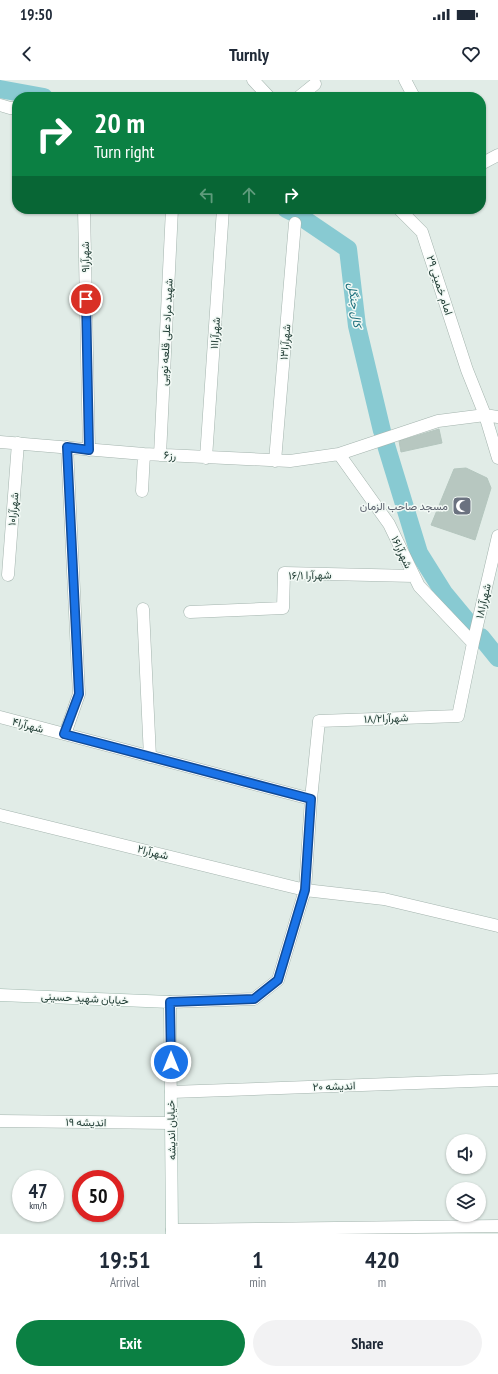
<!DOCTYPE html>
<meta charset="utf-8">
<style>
body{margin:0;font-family:"PT Sans Narrow",Vazirmatn,sans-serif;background:#f2f2f3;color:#1f2937;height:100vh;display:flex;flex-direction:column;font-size:15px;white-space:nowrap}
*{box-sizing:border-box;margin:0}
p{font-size:13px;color:#747a83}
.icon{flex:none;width:22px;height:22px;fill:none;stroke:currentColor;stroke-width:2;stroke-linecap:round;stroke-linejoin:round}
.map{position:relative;height:1154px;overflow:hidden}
.panel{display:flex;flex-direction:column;background:#fff;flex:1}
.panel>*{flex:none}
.hud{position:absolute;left:12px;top:12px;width:474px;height:122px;border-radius:16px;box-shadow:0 1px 3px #0004;background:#0b8043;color:#fff;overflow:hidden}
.controls{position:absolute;left:446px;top:1054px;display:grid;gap:8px}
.controls a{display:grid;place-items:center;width:40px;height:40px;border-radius:50%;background:#fff;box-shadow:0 1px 3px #0004;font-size:20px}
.speed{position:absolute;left:12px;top:1090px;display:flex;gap:8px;font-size:20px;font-weight:700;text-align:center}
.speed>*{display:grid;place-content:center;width:52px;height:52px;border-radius:50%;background:#fff;box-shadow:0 1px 3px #0004;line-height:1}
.speed small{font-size:10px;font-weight:400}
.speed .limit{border:6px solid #d22;background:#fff;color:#111}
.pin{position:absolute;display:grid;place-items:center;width:34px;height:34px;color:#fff;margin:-17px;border:2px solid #fff;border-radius:50%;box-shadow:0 1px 4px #0007}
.me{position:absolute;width:44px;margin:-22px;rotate:0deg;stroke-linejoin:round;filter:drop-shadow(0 0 3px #0008)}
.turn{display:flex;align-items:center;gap:14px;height:84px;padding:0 16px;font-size:18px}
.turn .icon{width:52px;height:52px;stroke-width:2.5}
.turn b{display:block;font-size:28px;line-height:34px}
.lanes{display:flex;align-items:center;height:38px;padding:0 16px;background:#0003;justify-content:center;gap:20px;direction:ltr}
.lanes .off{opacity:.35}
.eta{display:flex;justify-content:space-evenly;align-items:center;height:68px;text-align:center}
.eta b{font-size:24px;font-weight:800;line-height:28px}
.button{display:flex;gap:8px;margin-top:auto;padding:8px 16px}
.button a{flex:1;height:46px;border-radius:24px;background:#0b8043;color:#fff;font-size:16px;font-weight:800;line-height:46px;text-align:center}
.button a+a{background:#f2f2f3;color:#1f2937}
.status{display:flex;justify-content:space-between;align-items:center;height:28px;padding:0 20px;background:#fff;direction:ltr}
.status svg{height:11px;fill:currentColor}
header{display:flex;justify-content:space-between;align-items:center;height:52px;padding:0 16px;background:#fff;font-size:18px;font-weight:800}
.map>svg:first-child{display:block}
</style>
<div class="status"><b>19:50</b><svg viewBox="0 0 49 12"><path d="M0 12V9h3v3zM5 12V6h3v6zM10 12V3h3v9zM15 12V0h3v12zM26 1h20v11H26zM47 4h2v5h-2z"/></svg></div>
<header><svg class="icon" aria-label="back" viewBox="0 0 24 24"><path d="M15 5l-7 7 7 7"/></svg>Turnly<svg class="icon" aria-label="heart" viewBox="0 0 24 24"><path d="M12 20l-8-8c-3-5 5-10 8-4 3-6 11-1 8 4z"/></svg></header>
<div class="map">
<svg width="498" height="1154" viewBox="0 0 498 1154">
<rect width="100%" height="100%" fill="#e1ece7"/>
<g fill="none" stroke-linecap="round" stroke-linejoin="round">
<path stroke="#88cad2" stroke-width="18" d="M0,9L44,17
M286,129L298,135L348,169L357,246L382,351
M386,365L419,473L444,513L468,542
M481,557L498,578"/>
</g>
<path fill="#b7c7c0" stroke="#b4c6be" d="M439,349L442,363L401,372L399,361Z
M466,388L487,398L491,408L475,460L431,445L454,389Z"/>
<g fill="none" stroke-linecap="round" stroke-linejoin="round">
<g stroke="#a4b4ae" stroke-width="13">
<path id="street" d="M253,0L269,17
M405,0L414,17
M299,17L315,4
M0,25L10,28H17
M481,84L498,75
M84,129L89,370
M399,129L422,152L467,290L485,335L498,378
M0,362L144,374L290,381L339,374L438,341L485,335L498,337
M339,374L389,444L419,506L473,563
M160,375L172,129
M206,378L223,129
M275,381L295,143
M142,411L144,374
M8,495L18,363
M143,529L150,677
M190,532L283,528L284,493L414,496
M0,637L311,719
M65,654L79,614L67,367
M0,735L305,810L384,819L498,846
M170,922L254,919L278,900L305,810L311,719L319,641L458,636L473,563L498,456
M171,1012L498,1000
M0,1041L171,1043
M172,1150L498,1146"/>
</g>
<g stroke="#9fb8ae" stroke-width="13">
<path id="secondary" d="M0,915L170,922L172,1154"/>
</g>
<use href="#street" stroke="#fff" stroke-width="12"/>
<use href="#secondary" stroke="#fff" stroke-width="12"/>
</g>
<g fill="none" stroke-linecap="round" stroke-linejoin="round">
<g stroke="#114b97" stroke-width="10">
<path id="route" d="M86,219L89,370L67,367L79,614L64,654L311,719L305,810L278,900L254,919L170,922L171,982"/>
</g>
<use href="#route" stroke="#1a73e8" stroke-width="7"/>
</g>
<defs>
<g id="mosque-square" transform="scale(1)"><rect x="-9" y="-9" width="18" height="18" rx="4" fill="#6b7280" stroke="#f2f9f5"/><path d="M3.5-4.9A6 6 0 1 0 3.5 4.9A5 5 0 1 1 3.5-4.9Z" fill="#fff"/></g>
</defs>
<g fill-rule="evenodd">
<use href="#mosque-square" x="462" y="426"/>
</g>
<g text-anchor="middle" stroke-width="3" stroke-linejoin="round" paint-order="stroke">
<g font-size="11" fill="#213d35" stroke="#f2f9f5">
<text transform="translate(85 177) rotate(-91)" y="4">شهرآرا۹</text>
<text transform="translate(440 205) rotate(72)" y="4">امام خمینی ۲۹</text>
<text transform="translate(166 252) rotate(-87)" y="4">شهید مراد علی قلعه نویی</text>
<text transform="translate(215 253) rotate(-86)" y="4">شهرآرا۱۱</text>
<text transform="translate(285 262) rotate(-85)" y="4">شهرآرا۱۳</text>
<text transform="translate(170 375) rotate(4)" y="4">رز۶</text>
<text transform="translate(13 429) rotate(-85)" y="4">شهرآرا۱۰</text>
<text transform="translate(402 472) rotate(64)" y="4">شهرآرا۱۶</text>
<text transform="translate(310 495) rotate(-1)" y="4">شهرآرا ۱۶/۱</text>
<text transform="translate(483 521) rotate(-77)" y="4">شهرآرا۱۸</text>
<text transform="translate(386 638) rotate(-2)" y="4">شهرآرا۱۸/۲</text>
<text transform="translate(28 645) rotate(15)" y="4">شهرآرا۴</text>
<text transform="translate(153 772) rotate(14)" y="4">شهرآرا۲</text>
<text transform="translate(85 918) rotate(3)" y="4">خیابان شهید حسینی</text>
<text transform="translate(334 1006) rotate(-2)" y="4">اندیشه ۲۰</text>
<text transform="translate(86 1042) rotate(1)" y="4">اندیشه ۱۹</text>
<text transform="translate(171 1050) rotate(-91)" y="4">خیابان اندیشه</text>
</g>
<g font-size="11" fill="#5b616d" stroke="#f2f9f5" text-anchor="end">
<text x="448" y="430">مسجد صاحب الزمان</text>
</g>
<g font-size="12" font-style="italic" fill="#1a6e7b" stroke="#f2f9f5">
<text transform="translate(355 225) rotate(83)" y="4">کال جنگل</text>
</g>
</g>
</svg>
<div class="controls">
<a><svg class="icon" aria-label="sound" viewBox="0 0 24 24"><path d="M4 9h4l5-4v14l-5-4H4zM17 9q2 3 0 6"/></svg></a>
<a><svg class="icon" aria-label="layers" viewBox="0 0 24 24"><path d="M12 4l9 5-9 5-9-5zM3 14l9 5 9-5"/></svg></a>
</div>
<div class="speed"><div>47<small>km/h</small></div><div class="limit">50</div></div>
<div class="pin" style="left:86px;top:219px;background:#d93025"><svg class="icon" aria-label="arrive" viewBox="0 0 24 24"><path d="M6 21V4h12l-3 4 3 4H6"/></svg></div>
<svg class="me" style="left:171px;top:982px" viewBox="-20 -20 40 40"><circle r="17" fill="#1a73e8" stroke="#fff" stroke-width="3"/><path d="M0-11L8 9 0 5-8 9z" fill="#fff"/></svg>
<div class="hud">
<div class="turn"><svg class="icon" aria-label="right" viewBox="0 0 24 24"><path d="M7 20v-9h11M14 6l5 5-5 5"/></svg><div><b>20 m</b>Turn right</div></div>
<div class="lanes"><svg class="icon off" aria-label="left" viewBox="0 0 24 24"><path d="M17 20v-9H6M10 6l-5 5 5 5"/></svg><svg class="icon off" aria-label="ahead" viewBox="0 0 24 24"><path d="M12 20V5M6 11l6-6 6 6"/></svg><svg class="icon" aria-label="right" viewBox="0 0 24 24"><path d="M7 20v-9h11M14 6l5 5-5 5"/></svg></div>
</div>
</div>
<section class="panel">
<div class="eta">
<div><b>19:51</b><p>Arrival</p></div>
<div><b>1</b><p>min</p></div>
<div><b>420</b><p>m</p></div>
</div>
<div class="button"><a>Exit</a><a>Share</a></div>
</section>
